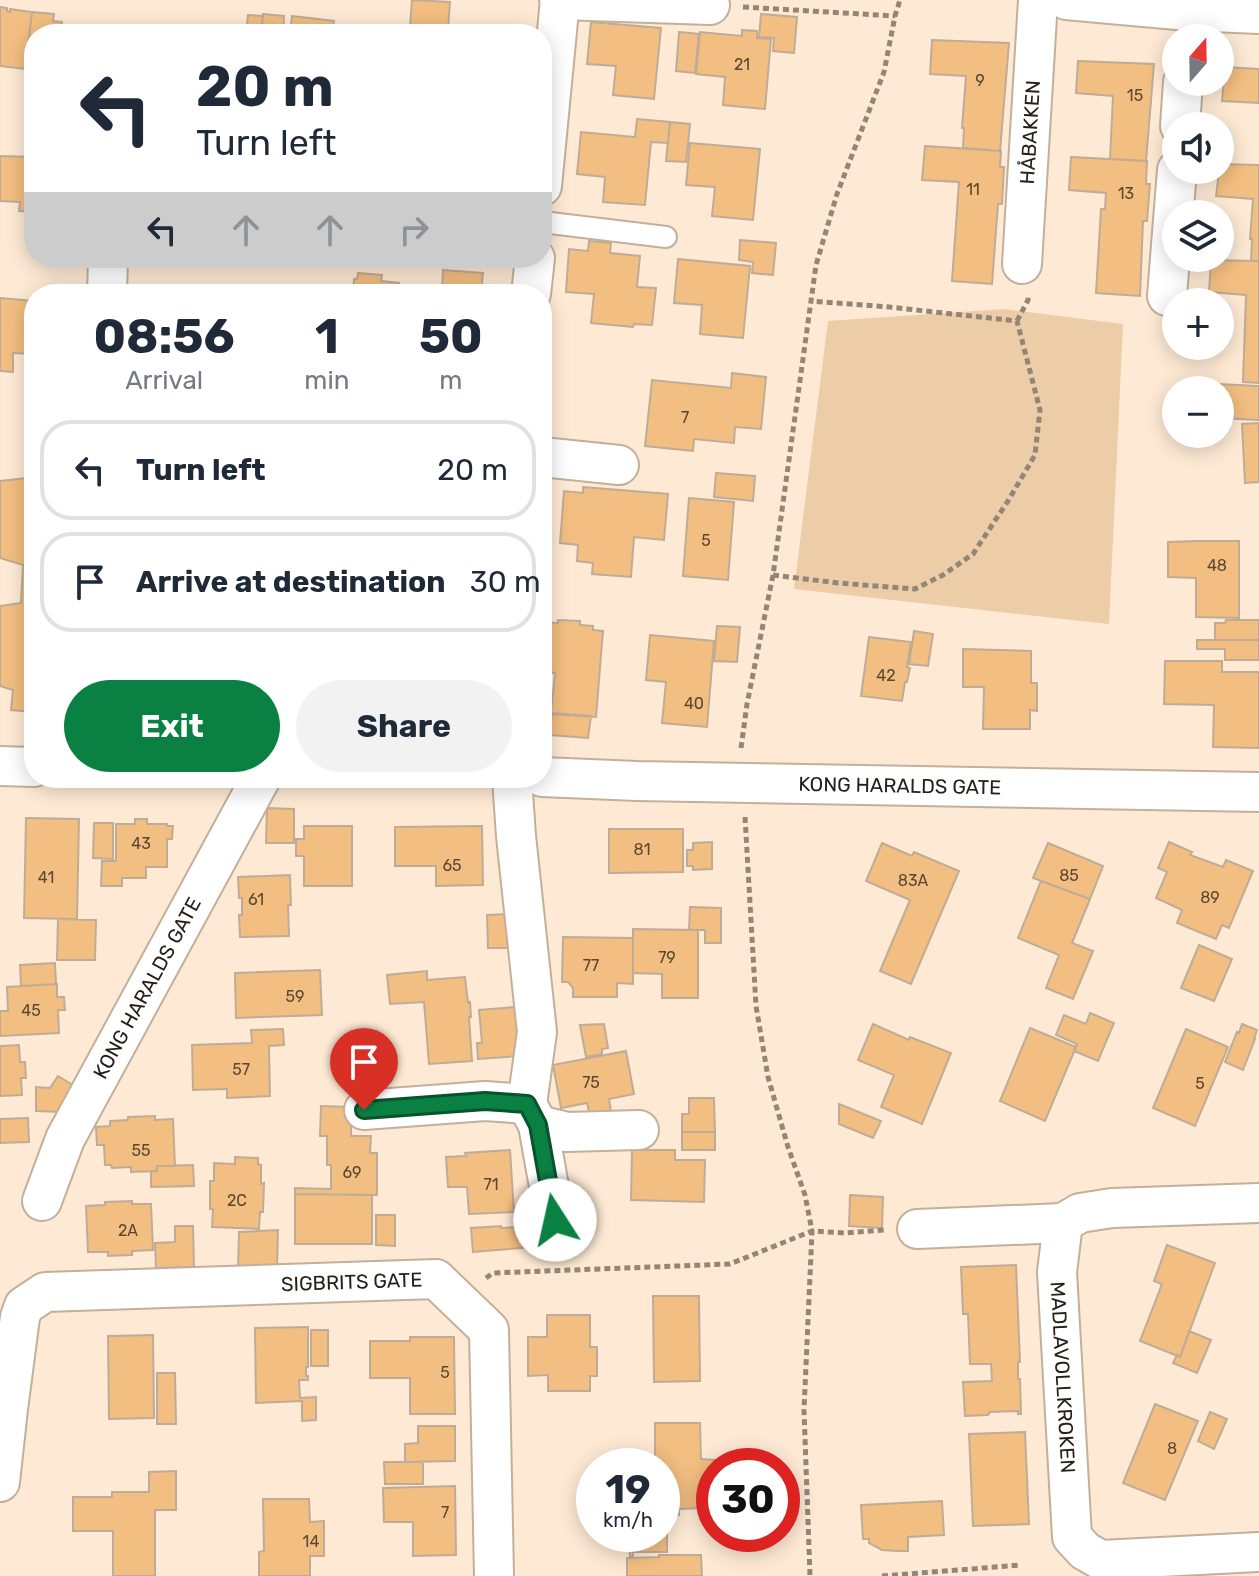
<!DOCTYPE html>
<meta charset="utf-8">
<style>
body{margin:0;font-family:Rubik,sans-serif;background:#f2f2f3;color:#1f2937;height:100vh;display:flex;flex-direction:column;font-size:30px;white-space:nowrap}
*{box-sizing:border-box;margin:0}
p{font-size:26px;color:#747a83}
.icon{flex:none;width:44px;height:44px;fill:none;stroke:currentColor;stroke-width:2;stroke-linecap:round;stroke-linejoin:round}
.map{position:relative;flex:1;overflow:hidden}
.side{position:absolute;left:24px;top:284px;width:528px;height:504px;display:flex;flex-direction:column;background:#fff;border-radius:32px;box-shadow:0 4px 20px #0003}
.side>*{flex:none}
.hud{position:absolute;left:24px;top:24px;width:528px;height:244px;border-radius:32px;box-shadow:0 4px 20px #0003;background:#fff;color:#1f2937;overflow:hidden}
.needle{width:52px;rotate:20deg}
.tools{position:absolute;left:1162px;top:24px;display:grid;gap:16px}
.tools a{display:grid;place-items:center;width:72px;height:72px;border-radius:50%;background:#fff;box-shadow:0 4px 20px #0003;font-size:40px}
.speed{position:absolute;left:576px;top:1448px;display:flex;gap:16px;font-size:40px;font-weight:700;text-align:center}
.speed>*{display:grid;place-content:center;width:104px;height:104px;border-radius:50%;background:#fff;box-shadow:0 4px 20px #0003;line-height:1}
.speed small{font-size:20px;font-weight:400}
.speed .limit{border:12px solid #d22;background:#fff;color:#111}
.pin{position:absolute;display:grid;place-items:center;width:68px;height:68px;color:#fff;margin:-82px -34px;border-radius:50% 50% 50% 0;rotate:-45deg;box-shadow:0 0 8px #0007}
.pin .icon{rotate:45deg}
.me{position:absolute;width:88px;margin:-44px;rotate:350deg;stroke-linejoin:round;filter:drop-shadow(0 0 6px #0008)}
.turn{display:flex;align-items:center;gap:28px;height:168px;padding:0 40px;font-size:36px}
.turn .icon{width:104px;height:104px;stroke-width:2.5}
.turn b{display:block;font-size:56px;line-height:68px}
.lanes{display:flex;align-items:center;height:76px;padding:0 40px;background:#0003;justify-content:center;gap:40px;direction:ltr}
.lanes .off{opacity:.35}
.eta{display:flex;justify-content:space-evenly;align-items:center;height:136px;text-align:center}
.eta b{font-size:48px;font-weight:700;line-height:56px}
.button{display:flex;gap:16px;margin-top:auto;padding:16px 40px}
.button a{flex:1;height:92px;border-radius:48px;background:#0b8043;color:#fff;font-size:32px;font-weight:700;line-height:92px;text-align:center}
.button a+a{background:#f2f2f3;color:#1f2937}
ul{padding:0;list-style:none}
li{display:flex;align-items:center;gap:24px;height:100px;margin:0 16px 12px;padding:0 24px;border:4px solid #e0e1e3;border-radius:32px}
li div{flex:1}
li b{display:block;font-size:30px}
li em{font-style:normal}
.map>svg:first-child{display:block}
</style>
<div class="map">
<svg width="1259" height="1576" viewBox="0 0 1259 1576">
<rect width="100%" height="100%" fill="#feead4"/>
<path fill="#edcca8" d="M1005,309L1123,324L1109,624L794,589L828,321Z"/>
<path fill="#f3be81" stroke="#bfac97" stroke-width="2" d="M412,0L450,2L448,30L453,31V34H390L391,26L410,28Z
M0,7L7,8V11L10,12V9L32,12L25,69L0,66Z
M32,12L54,14L53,21L62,22L60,34H34V62H26Z
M263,14L284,16L283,34H261Z
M761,14L797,17L794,53L773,51L774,38L759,37Z
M248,15L263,16L261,34H246Z
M292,16L334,21L333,34H290Z
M591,22L661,28L654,99L613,95L616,66L587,64Z
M169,28L207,33V34H168Z
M742,30L757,31V38L771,39L765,109L723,105L725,77L696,74L700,32L742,36Z
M679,32L699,34L695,73L676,71Z
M932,40L1009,43L1000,151L963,148L964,128H962L966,76L930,74Z
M1078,61L1154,64L1146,161L1110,159L1113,96L1076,93Z
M1225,67L1259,69V103L1222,101Z
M637,119L670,122L668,143L651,142L645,205L603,202L605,177L577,174L581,132L635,137Z
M670,122L690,124L686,162L666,161Z
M690,143L760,149L753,220L712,216L715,187L686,185Z
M925,146L1001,151L1000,167H1004L1002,204H998L992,284L952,281L959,182L922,180Z
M0,156L34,157V212L19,211L20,202L0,201Z
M1071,157L1147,161L1146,184H1150L1147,221H1143L1140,296L1096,293L1101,209H1105L1106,193L1069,190Z
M1220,164L1259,165V261H1251L1252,239H1250L1253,199L1216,196Z
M740,240L776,243L773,275L752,273L753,262L739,260Z
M589,241L611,243L610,253L640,256L637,287L656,288L652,325L634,324L633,327L591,323L594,294L566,292L569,249L588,251Z
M678,259L750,266L743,338L700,334L702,305L674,303Z
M1211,260L1259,261V383L1243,382L1246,295L1209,292Z
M443,270L483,273L481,292L442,289Z
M358,273L382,275L381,281L399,283L398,294H353L354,279H357Z
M0,298L34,301V354L13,353V372L0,371Z
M732,373L766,377L761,429L735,427L734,443L694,439L693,451L645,446L652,380L731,388Z
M1217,384L1259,386V420L1220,418V390H1216Z
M1259,423V482L1245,483L1242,424Z
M27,457L34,458V566L32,611H34V712L11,710L13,690L0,686V606L21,603L23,565L0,558V481L26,478Z
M716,473L755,476L753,501L714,497Z
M583,487L668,494L664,540L634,537L631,577L592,574L593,563L577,561L578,545L560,543L564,491L583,493Z
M689,498L734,502L728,580L683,576Z
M1198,541H1239V618L1196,617V578L1168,577V542Z
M558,620L580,621V625L593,626V630L603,631L596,717L551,714L555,673L542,672V622L558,623Z
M1226,620H1259V640H1215V623H1225Z
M717,626L740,627L737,662L714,661Z
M914,631L933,634L928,666L909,664Z
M650,635L714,641L707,727L662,723L666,682L646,680Z
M869,637L911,642L907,667L910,668L907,682H905L902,701L861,696Z
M1197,640H1259V660H1225V649H1197Z
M963,649L1031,651V683H1037V711L1030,710V729H983L984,687H963Z
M1165,661H1222V672H1259V748L1213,747L1214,705L1164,704Z
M552,713L591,716L588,738L550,735Z
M267,808L294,809V843H266Z
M26,818L79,819L77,919L24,918Z
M135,819H147V824H167V826H173L172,839H167V867H146V878H122V886H101L102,861H116V824H135Z
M94,823H113V859L93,858Z
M304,826H352V886H304V856H296V839H304Z
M482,826L483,885L436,886V866H395V827Z
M609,829H683V872L609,873Z
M712,842V869L693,870V866H687V850H693V843Z
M1169,842L1192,852L1190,855L1223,867L1226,860L1253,871L1229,928L1222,925L1216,939L1177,923L1182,910L1156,898L1167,872L1158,868Z
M882,843L912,856L914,852L959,871L911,984L880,971L910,900L866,881Z
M1048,843L1103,866L1090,899L1033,878Z
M290,875L291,905H288L289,936L240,937L239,915H242V898H239L238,877Z
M1041,881L1090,899L1072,943L1093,951L1073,999L1046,988L1059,955L1018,938Z
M690,907L721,908V943H705V930H689Z
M508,914L511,948H488L487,915Z
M58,919L96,920L95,960H57Z
M633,929L698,930V998H662V974L633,973Z
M563,937L633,938V984L617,983V997H573V988L568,982H562Z
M1199,945L1232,959L1214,1001L1181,988Z
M55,963L56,984L21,986L20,965Z
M320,970L322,1015L236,1018L235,973Z
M427,971V980L465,977L468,1003L470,1002L471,1017H469L472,1061L429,1064L424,1002L390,1004L387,975Z
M57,984V997H64L65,1010H58L59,1033L0,1036V1011H8L7,987Z
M515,1007L519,1056L478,1059L477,1043H482L479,1010Z
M1090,1013L1114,1023L1098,1061L1074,1051L1077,1044L1056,1035L1064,1015L1086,1024Z
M604,1024L608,1048L602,1049V1054L586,1057L580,1025Z
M873,1024L909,1040L910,1037L951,1053L922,1124L881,1107L894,1075L858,1060Z
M1242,1024L1257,1030L1254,1039H1255L1243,1070L1225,1062L1237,1032L1239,1033Z
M1030,1028L1076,1047L1045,1121L1000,1101Z
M283,1029L284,1045L269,1046L270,1096L227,1098V1089L193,1090L192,1045L252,1043L251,1030Z
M1186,1029L1228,1047L1195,1126L1153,1108Z
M19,1045L20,1062H25L26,1078H21L22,1095L0,1096V1046Z
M626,1051L634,1094L609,1099L611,1112L590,1116L587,1103L561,1108L553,1065Z
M58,1076L78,1088L64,1112L36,1111V1087L50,1088Z
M689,1098H714L715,1132H682V1114H689Z
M839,1104L881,1121L873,1138L839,1124Z
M321,1106L351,1107V1136H371L370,1153H377V1195L295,1194V1188L331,1189V1165H327V1136H320Z
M155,1116V1120L173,1119L175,1166H157V1171L131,1172V1167L112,1168L111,1165H105L104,1145H97L96,1127L110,1126V1121L128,1120V1117Z
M28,1118L29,1142L0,1143V1119Z
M682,1132H715V1150H682Z
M510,1150L514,1212L469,1214L467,1187H448L446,1157L466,1156L465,1153Z
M632,1150H675V1160H705L704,1202L631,1200Z
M235,1157L258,1158V1164L261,1165V1184L264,1183L263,1212H260L259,1229L212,1227L213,1209H210V1181H214V1163L235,1164Z
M193,1165L194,1186L151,1187V1171H157V1166Z
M295,1194L372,1195V1244H295Z
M583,1195L590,1237L567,1241L560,1199Z
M850,1195L883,1197L882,1228L849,1226Z
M132,1201V1204H151L153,1250L132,1251V1255L108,1256V1252H88L86,1206L105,1205V1202Z
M376,1215H395V1246L376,1245Z
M175,1226H193L194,1267L156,1268L155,1243L175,1242Z
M501,1226V1228L532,1226L533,1247L473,1252L471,1228Z
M278,1230L277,1267L238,1268L239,1232Z
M1167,1245L1215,1263L1180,1357L1140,1341L1162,1284L1154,1281Z
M1016,1265L1020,1362H1018V1379H1020L1021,1414H1018V1411L990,1412L988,1415L965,1416L963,1382L992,1381L991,1364H970L968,1314H963L961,1267Z
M653,1296H699L700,1381L654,1382Z
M547,1315H590V1347H597V1376H590V1391H548V1375L528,1376V1337H547Z
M308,1327V1367H306V1376H308V1380H299L300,1398L316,1397V1420L302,1421V1401L256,1403L255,1328Z
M311,1330H328V1366H311Z
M1189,1331L1211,1340L1197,1373L1173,1363L1177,1355L1180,1357Z
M153,1335L154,1418L109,1419L108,1336Z
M410,1337H454L455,1414H410V1378H370V1341H410Z
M157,1373H175L176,1424H157Z
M1155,1404L1198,1421L1165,1500L1123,1483Z
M1210,1412L1227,1419L1214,1449L1198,1441Z
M655,1423H700L701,1459L716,1460L714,1481H701L702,1508L679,1509V1515H662V1466H641V1462L655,1461Z
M418,1426H455V1461L405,1462V1444L418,1443Z
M1025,1432L1029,1524L973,1526L969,1434Z
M384,1462H423V1484H385Z
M176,1471V1510H155V1576H113V1531H73V1497H112V1492H149V1472Z
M455,1486L456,1555L413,1556V1522H384L383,1488Z
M263,1499H309L310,1522L324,1521V1556H310V1576H259V1552L264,1551Z
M942,1501L944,1535L908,1537V1551H897L882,1550L869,1543V1539H863L861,1505Z
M662,1532H667V1552H633V1557H630L629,1534H662Z
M659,1555H701L702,1576H627V1558L659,1557Z"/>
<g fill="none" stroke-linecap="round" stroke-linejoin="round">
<g stroke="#c2b09a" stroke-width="24">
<path id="service" d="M542,222L666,237"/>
</g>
<g stroke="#c2b09a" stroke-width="42">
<g id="minor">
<path d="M560,0L710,5"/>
<path d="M1066,0L1188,11L1259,14"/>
<path d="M1180,126L1183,82"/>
<path d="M542,186L560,0H559"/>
<path id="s1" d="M1022,264L1038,0"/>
<path d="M107,294L108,258"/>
<path d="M531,294L535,258"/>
<path d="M1167,296L1177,170"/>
<path d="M542,457L619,465"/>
<path d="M0,766L34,767"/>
<path id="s2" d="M542,777L637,781L1259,792"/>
<path d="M512,778L516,836L537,1032L527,1104L538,1125L555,1220"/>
<path d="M364,1110L485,1101L527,1104"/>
<path d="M538,1125L567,1132L639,1130"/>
<path id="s3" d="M42,1201L65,1139L261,778"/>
<path id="s4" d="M1259,1203L1112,1208L1080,1213L1063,1223L1057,1272L1072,1537L1085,1551L1101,1560L1259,1552"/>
<path d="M917,1229L1063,1223"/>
<path id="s5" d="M0,1482L8,1409L20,1317L24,1306L45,1292L436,1279L489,1330L494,1576"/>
</g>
</g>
<path stroke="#948677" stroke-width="5" stroke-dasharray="6 4" stroke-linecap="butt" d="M743,7L895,16
M1017,321L1028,300V297
M773,575L838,583L915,589L943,575L973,554L1008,501L1035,455L1040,410L1017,321L889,307L811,301
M741,748L747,704L773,575L816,265L837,194L884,72L895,16L900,0
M745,817L756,1006L768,1077L788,1147L805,1195L812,1231L804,1410L810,1576
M486,1278L493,1273L730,1264L812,1231L845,1233L884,1230
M882,1576L1021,1565"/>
<use href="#service" stroke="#fff" stroke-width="20"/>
<use href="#minor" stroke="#fff" stroke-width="38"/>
</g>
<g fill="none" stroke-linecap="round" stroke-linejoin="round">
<g stroke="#07532c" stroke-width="20">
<path id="route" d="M364,1110L485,1101L527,1104L538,1125L555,1220"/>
</g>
<use href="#route" stroke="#0b8043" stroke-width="14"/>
</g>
<g text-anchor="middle" stroke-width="6" stroke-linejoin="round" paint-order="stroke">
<g font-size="16" fill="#5a4832">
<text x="742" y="70">21</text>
<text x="980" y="86">9</text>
<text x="1135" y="101">15</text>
<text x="973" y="195">11</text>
<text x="1126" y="199">13</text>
<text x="685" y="423">7</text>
<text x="706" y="546">5</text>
<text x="1217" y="571">48</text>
<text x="886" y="681">42</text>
<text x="694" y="709">40</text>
<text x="141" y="849">43</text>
<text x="642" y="855">81</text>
<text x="452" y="871">65</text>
<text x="1069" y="881">85</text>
<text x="46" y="883">41</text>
<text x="913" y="886">83A</text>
<text x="1210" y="903">89</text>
<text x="256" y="905">61</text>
<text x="667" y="963">79</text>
<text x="591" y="971">77</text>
<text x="295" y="1002">59</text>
<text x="31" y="1016">45</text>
<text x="241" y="1075">57</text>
<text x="591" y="1088">75</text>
<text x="1200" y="1089">5</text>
<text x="141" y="1156">55</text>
<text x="352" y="1178">69</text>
<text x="491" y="1190">71</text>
<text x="237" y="1206">2C</text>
<text x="128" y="1236">2A</text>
<text x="445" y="1378">5</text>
<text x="1172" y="1454">8</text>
<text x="445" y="1518">7</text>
<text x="311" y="1547">14</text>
</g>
<g font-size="20" fill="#272018" stroke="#fefaf6">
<text dy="7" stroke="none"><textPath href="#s1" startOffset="132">HÅBAKKEN</textPath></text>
<text dy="7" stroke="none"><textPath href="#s2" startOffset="358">KONG HARALDS GATE</textPath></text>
<text dy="7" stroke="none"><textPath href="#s3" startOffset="238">KONG HARALDS GATE</textPath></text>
<text dy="7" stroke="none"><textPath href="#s5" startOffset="510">SIGBRITS GATE</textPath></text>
<text dy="7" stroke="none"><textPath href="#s4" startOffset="354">MADLAVOLLKROKEN</textPath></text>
</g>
</g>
</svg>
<div class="tools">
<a><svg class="needle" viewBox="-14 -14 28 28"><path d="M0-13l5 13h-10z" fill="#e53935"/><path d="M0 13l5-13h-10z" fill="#747a83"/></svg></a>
<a><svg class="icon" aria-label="sound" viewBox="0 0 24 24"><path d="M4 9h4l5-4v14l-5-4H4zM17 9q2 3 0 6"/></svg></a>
<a><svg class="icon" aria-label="layers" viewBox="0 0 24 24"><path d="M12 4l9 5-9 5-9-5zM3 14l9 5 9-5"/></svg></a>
<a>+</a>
<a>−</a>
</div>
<div class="speed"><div>19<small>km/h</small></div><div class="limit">30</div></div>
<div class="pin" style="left:364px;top:1110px;background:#d93025"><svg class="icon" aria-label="arrive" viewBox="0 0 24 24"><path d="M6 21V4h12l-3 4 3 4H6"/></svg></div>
<svg class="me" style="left:555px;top:1220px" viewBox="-20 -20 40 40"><circle r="19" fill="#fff"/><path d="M0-13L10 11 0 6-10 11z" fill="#0b8043"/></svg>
<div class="hud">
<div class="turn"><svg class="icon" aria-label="left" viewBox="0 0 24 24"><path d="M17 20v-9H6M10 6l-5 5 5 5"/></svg><div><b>20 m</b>Turn left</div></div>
<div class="lanes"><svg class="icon" aria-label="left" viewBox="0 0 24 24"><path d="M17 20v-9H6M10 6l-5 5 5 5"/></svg><svg class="icon off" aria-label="ahead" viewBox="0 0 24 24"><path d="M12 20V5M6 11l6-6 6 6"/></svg><svg class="icon off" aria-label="ahead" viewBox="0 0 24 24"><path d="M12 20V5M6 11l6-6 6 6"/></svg><svg class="icon off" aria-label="right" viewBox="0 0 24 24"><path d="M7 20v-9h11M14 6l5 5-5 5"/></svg></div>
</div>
<section class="side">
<div class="eta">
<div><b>08:56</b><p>Arrival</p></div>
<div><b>1</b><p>min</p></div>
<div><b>50</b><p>m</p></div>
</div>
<ul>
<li><svg class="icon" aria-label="left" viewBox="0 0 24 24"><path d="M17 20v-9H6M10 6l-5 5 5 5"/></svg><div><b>Turn left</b></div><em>20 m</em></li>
<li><svg class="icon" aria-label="arrive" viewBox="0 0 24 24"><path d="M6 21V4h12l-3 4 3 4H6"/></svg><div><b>Arrive at destination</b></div><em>30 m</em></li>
</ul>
<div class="button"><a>Exit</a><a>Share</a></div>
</section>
</div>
